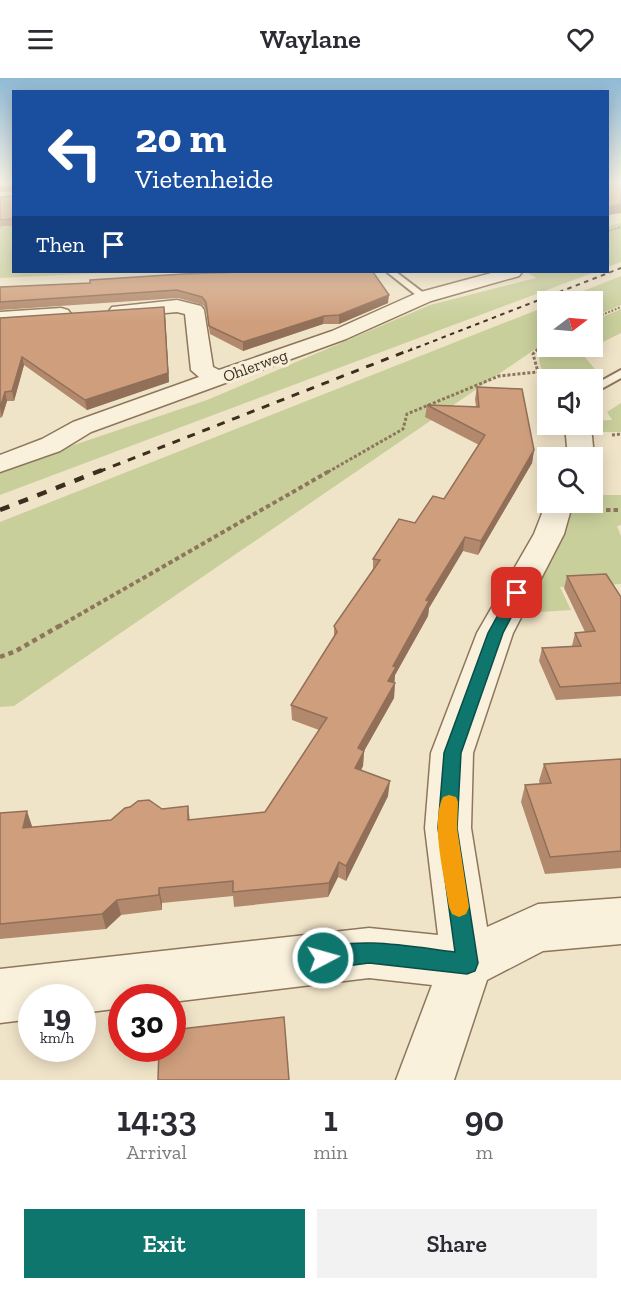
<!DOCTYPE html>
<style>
body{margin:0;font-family:"Zilla Slab",serif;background:#f2f2f3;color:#2b2b33;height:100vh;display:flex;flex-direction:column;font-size:22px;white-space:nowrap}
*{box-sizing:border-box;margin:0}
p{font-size:20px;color:#7c7c81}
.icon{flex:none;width:33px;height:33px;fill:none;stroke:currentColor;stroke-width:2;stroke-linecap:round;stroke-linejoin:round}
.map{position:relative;height:1002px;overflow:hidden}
.side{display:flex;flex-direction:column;background:#fff;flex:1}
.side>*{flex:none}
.banner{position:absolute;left:12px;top:12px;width:597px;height:183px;border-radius:0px;box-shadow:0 3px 15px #0003;background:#1a4fa0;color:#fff;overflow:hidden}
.needle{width:39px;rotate:74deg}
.controls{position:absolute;left:537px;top:213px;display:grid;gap:12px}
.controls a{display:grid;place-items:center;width:66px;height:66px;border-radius:0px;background:#fff;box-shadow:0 3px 15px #0003;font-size:30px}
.speed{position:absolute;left:18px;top:906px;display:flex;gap:12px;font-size:30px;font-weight:700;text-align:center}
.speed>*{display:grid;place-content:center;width:78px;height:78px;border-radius:50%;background:#fff;box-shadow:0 3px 15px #0003;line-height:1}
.speed small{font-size:15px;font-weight:400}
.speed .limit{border:9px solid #d22;background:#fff;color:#111}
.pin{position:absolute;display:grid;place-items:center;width:51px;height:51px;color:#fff;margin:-26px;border-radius:12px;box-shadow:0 3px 9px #0006}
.me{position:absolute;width:66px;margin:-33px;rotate:84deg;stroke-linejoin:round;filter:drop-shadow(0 0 4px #0008)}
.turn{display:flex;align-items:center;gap:21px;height:126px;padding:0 24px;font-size:27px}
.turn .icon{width:78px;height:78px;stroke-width:2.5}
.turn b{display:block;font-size:42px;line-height:51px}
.then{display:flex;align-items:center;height:57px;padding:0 24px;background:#0003;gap:12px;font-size:22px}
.eta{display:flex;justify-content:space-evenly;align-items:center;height:102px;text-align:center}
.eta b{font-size:36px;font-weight:600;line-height:42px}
.action{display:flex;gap:12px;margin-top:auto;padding:12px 24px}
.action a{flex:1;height:69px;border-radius:0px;background:#0f766e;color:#fff;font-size:24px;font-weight:600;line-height:69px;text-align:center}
.action a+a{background:#f2f2f3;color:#2b2b33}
header{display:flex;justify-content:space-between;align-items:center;height:78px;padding:0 24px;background:#fff;font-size:27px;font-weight:600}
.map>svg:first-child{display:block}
</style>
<header><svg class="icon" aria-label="menu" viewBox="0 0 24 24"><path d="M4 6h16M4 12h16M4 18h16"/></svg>Waylane<svg class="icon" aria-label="heart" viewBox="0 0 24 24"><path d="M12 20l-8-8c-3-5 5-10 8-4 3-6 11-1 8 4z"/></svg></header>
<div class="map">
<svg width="621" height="1002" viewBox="0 0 621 1002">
<rect width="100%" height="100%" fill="#f0e4c8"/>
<path fill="#c9cf9b" d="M0,145H13L14,194H122L0,200Z
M621,145V184L608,189V148Z
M527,194H595L0,417V392L207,322L430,227L536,200Z
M621,198V227L593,239L592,224L558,223Z
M547,228V263L14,628L0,629V444Z
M621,231V255L603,264L585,279L603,301L593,309L592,302L550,301C542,294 536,284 541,273L547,268H592L593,243Z
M621,325V354H595L590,347L592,346L593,343L612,342L607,334Z
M593,417H621V447L617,448L621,458V506L560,509L571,532L523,535L575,425L592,424Z"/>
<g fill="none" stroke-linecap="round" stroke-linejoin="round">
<g stroke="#8d765c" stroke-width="4">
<path id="service" d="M387,194H396L429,219L421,221Z
M621,292V300L592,316V308Z"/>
</g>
<g stroke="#8d765c" stroke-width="3">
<path id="minor" d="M495,194H522L519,198L431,223L346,261L91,354L60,373L0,394V377L42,361L73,344L199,299L191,292L185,236L177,234L119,239L112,237L109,233L112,229L177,222L201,228L204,232L213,289L219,292L332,253L417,215Z
M61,230L68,232L71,236L68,240L0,246V234Z
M562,346H587L592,358L594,380L592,383V380H568L566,358Z
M548,420V424H573L564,456L513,555L473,675L471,750L487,849L538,826L621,820V866L543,873L487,902L454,1002H396L432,907L369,900L172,924V920H122V930L82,935V920H32V941L0,945V891L369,850L438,857L425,750L431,675L477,555L534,456Z"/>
</g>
<path stroke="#8d765c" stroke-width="1.5" stroke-dasharray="2 1.5" stroke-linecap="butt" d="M608,153L621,149"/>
<path stroke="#8d765c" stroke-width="2" stroke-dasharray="2 1.5" stroke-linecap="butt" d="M592,241L621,229
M536,273L548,262"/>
<path stroke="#8d765c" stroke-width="3" stroke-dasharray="3 2" stroke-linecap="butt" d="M538,271L533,276L538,294L548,305
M612,357L621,356
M328,394L403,351L407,336L499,298L538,294"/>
<path stroke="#8d765c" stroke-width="4" stroke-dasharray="4.5 3" stroke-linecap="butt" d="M591,432H621
M58,549L331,392"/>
<path stroke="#8d765c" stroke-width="4.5" stroke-dasharray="5 4" stroke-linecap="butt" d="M0,579L16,573L61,547"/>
<use href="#service" fill="#faf1dc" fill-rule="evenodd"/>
<use href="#minor" fill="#faf1dc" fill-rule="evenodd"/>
<path stroke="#3d2e20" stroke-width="2" stroke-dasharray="4.5 4.5" stroke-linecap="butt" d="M408,273L621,190"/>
<path stroke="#3d2e20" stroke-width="3" stroke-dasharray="8 8" stroke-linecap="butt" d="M98,394L412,271"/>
<path stroke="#3d2e20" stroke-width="4.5" stroke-dasharray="10 10" stroke-linecap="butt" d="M0,432L102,392"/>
</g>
<path fill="#b2896c" d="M14,118V148H1L0,151V119Z
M90,205L388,225L339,246H323L243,273L210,256L206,232L203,227L178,220L0,232V209Z
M165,237L169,304L87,332L24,287L14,323H7L2,339L0,340V240Z
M477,309L534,372L532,385L478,477L463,473L429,530L428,538L395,597L394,620L364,673L363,688L361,692L388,718L346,803L338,799L328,819L234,829L233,818L162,825V832L121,837L106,851L0,861V735L32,748L31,749L111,742L162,731L188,728L190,742L265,734L319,652L292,642L291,627L334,559V548L373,492V481L444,421L479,367L425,339L427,327L476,329L475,321Z
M567,498L621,519V618L556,622L539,583L542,570L572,568L575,555L585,554L564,510Z
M621,681V790L545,796L521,724L525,707L540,706L539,703L544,686Z"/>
<path fill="#916f58" d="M14,107V113L0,114V108Z
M621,126V135L608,137V129Z
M389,217L388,225L339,246V237Z
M165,237L169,304L87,332L85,322Z
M324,238L323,246L243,273V264Z
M22,279L24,287L14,323L12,313Z
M5,314L7,323L2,339L0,330Z
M534,372L532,385L478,477L481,463Z
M465,459L463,473L429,530L428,538L395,597L394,604L387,618L388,603L393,588L426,522Z
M395,605L394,620L364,673L363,688L354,705L355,690L358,670Z
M390,703L388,718L346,803V788Z
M27,733L32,748L29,765L23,750Z
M339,784L338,799L328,819L329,805Z
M159,810L162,825V832L159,817Z
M117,822L121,837L106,851L102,836Z"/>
<path fill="#cf9f7d" stroke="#916f58" stroke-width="1.5" d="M0,104H14V107L0,108Z
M608,104H621V126L608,129Z
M14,118V141L0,142V119Z
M242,194H373L389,217L339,237L324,238L243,264L209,248L206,224L202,219L177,212L0,224V209L90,205V202L183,196Z
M164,229L168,295L85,322L22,279L12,313L5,314L0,330V240Z
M477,309L522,311L534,372L481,463L465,459L426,522L429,523L393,588L396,589L388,603L395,605L358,670L364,673L355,690L390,703L346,788L339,784L329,805L233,814V803L159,810V817L117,822L102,836L0,846V735L27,733L23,750L111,742L125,730L130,729L138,723L149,722L162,731L188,728V742L265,734L327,640L291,627L337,554L334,548L380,482L373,481L399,441L415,445L433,418L444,421L485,357L427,327L479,329Z
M606,496L621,519V605L560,609L542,570L581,568L575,555L595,553L567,498Z
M621,681V773L550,779L525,707L551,705L544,686Z
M284,939L289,1002H158L159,970H172V952Z"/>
<linearGradient id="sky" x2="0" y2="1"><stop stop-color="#8fbad6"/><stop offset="0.43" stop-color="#f8f3e6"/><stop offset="1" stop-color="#f8f3e6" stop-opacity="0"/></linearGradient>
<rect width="621" height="244" fill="url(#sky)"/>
<path fill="#0f766e" stroke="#0a4d48" stroke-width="1.5" d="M517,511L524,515L503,555L461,675L457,750L478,885L475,893L467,896L369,885L323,891L315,888L312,880L315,873C355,857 413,869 455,874L438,750L444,675L488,555L510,515Z"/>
<path fill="#f59e0b" d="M449,717L456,719L458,724L457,750L469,829L466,836L459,839L452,836L449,829C445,801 430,744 443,719Z"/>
<g text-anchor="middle" stroke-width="6" stroke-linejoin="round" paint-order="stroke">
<g font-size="16" fill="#3d2e20" stroke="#f7eed8">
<text transform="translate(255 287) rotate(-20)" y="6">Ohlerweg</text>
</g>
</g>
</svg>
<div class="controls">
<a><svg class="needle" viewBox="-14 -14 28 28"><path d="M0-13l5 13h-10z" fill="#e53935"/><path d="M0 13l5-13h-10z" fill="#7c7c81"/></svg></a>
<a><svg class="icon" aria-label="sound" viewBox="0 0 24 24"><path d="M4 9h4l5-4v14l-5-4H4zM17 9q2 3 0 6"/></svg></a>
<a><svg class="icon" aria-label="search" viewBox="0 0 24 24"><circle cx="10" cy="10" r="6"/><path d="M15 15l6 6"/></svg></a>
</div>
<div class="speed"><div>19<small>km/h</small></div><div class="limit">30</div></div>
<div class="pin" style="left:517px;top:515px;background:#d93025"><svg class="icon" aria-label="arrive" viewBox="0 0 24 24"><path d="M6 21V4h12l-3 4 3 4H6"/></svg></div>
<svg class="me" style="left:323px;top:880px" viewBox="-20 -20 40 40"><circle r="17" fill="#0f766e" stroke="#fff" stroke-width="3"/><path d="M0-11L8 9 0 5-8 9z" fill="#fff"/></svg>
<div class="banner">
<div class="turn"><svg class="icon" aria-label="left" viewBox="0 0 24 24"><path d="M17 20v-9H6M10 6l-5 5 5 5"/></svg><div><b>20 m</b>Vietenheide</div></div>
<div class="then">Then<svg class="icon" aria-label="arrive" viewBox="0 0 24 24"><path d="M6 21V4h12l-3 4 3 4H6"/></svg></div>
</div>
</div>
<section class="side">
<div class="eta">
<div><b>14:33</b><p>Arrival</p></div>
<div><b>1</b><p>min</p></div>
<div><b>90</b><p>m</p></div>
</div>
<div class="action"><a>Exit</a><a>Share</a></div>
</section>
